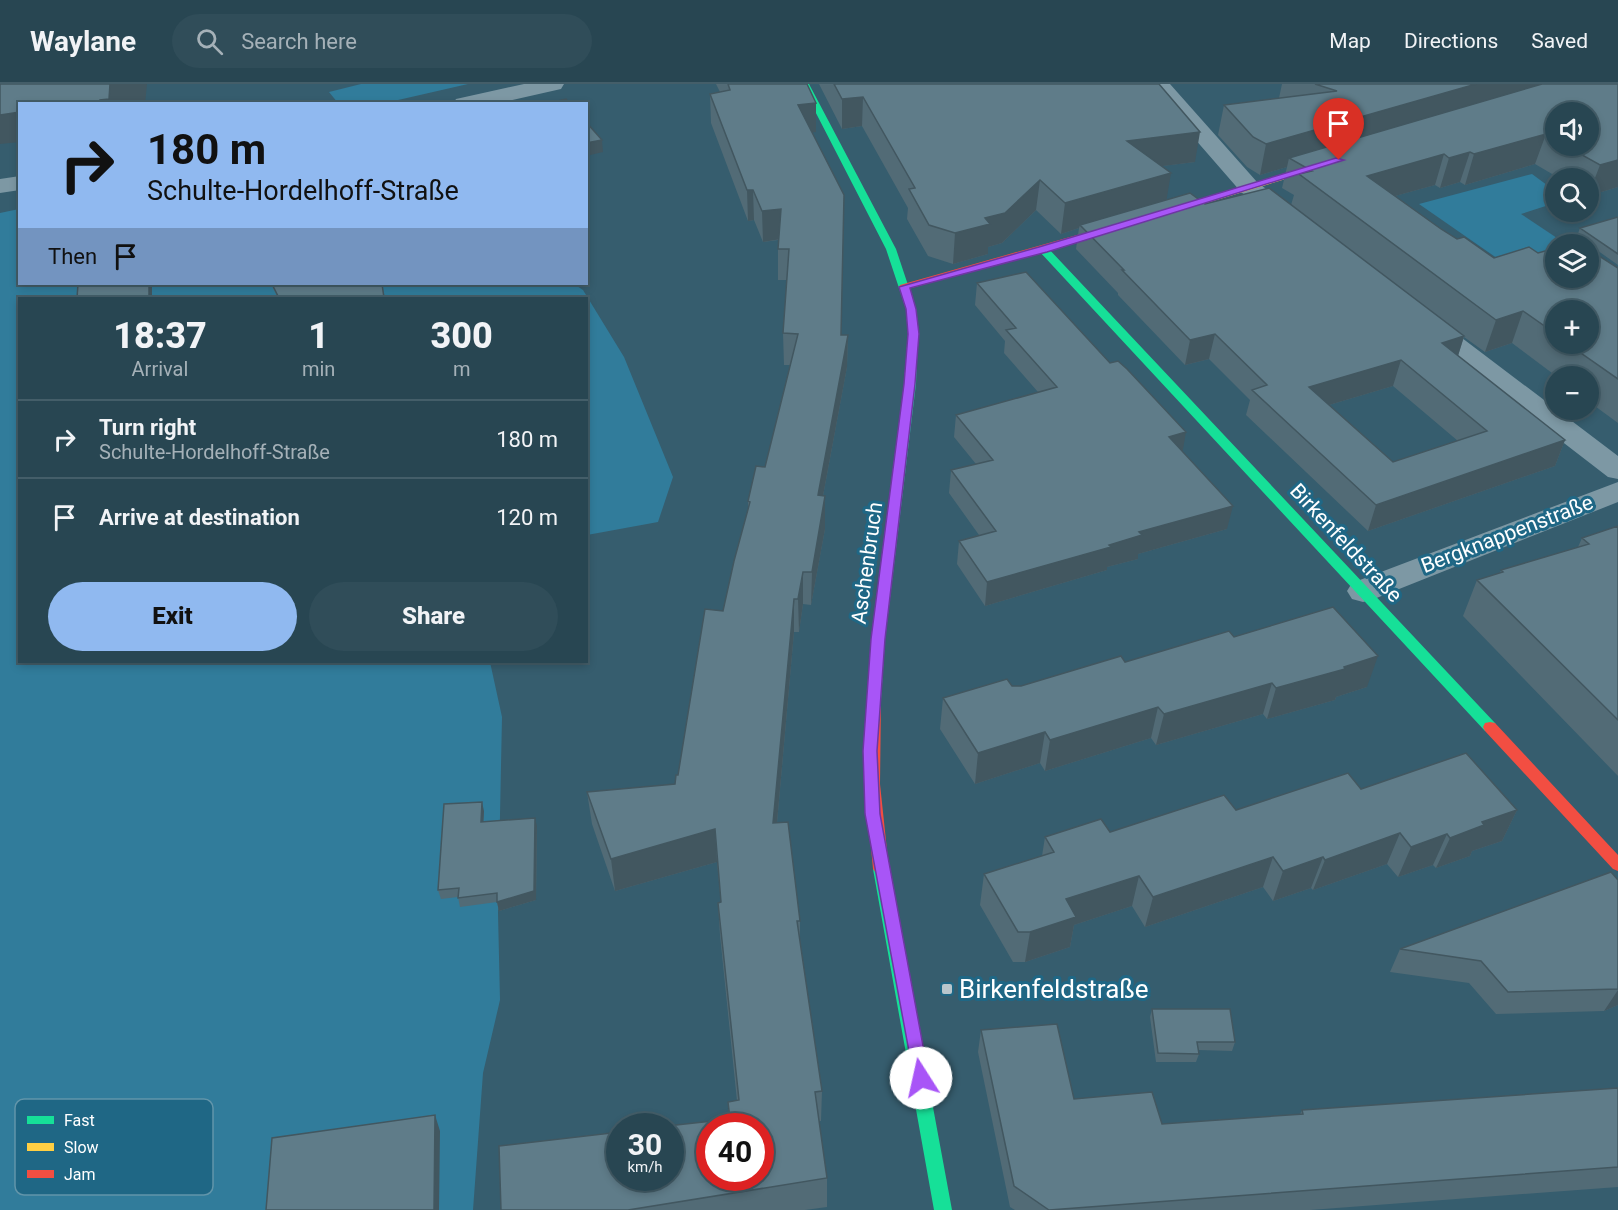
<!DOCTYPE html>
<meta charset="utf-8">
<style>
body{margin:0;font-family:Roboto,sans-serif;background:#304d59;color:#f1f3f6;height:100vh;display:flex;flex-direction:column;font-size:22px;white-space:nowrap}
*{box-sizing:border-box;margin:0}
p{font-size:20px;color:#a5b1b8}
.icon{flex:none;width:33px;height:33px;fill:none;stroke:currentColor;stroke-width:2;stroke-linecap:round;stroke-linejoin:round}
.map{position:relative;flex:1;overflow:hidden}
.side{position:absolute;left:18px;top:213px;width:570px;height:366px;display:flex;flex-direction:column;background:#284652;border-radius:0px;box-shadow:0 3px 9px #0003,0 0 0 2px #445e69}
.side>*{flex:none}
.banner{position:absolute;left:18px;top:18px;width:570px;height:183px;border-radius:0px;box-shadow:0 3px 9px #0003,0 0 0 2px #445e69;background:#90b9f0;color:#111;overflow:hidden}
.tools{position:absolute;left:1545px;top:18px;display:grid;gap:12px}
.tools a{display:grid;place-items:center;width:54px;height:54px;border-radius:50%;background:#284652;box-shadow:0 3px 9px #0003,0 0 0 2px #445e69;font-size:30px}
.speed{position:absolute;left:606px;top:1029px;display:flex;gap:12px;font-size:30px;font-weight:700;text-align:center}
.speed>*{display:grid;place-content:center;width:78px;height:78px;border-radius:50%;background:#284652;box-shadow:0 3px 9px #0003,0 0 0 2px #445e69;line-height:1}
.speed small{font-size:15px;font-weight:400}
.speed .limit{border:9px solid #d22;background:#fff;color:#111}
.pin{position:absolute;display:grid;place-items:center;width:51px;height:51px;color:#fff;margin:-62px -26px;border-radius:50% 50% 50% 0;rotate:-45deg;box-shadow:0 0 6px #0007}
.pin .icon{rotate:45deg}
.me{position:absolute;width:66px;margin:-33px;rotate:350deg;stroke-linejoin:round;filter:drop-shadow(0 0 4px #0008)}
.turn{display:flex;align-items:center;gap:21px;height:126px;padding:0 30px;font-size:27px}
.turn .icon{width:78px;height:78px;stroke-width:2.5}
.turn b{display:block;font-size:42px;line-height:51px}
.then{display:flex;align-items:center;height:57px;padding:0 30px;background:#0003;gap:12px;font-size:22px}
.eta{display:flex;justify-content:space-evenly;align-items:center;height:102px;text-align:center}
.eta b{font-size:36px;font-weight:800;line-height:42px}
.cta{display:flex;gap:12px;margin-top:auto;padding:12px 30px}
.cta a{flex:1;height:69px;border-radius:36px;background:#90b9f0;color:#111;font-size:24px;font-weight:800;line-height:69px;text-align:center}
.cta a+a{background:#304d59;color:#f1f3f6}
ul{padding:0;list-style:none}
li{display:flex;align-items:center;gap:18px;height:78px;padding:0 30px;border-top:2px solid #445e69}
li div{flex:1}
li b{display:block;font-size:22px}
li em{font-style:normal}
header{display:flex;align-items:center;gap:36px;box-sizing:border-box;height:84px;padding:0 30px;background:#284652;border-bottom:2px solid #445e69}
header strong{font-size:28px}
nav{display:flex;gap:33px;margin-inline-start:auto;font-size:21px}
.search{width:420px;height:54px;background:#304d59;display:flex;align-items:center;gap:15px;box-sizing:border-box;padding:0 21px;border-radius:33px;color:#a5b1b8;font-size:22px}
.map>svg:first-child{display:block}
</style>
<header>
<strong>Waylane</strong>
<div class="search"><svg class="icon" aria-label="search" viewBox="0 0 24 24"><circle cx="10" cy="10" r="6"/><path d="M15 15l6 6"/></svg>Search here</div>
<nav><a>Map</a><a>Directions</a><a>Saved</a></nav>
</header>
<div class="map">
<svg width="1618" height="1126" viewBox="0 0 1618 1126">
<rect width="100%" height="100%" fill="#365d6e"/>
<path fill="#317c9b" d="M361,0H468L385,19H338L329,8Z
M1532,90L1555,107V119L1521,130L1566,160H1556L1555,178L1517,188L1419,120Z
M19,125L20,200H574L583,206L624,273L673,393L658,438L587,451L586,214H20V578H490L502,633L498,829L500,916L483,989L473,1126H0V129Z"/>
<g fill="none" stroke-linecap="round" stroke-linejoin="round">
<path fill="#7d98a4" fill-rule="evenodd" d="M524,0H564L561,5L495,20H453L456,15Z
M1147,0H1170L1257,98L1287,121L1291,126L1287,131L1279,133L1271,131L1241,108Z
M20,92V106L0,109V95Z
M1424,230L1433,232L1618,372V395L1608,393L1415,244L1411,238L1415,232Z
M1618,398V418L1374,515L1363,518L1352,515L1347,507L1352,499Z"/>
<path fill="#16e098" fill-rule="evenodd" d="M801,0H809L896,165L916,225L918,250L916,300L885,555L881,615L879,619H869L867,615L871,555L904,300L908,250L906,225L886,165Z
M1043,162L1047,163L1495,639L1497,643L1495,647H1485L1039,167V163Z
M881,779L886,781L889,785L952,1126H934L873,785L876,781Z"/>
<path fill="#ffcf43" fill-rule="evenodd" d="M1329,76L1334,79L1332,81L1154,135L1146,133Z"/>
<path fill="#f24e42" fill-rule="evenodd" d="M1151,130L1156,133L1154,135L908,205H900L899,203L900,201Z
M874,610L879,611L881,615L880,700L889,785L886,789L881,791L876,789L873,785L865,700L867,615L869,611Z
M1490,638L1495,639L1618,771V787L1613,785L1485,647L1483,643L1485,639Z"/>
</g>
<path fill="#526b76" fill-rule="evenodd" d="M716,0H807L816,48H812L841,251H848L847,283L823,412H825V445L811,521L803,520L799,548H794L777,739L800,837V856L822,1007L821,1037H819L827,1094V1123L805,1126H501L729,1035L728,1018L737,1017L720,851L718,819H721L717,778L615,807L592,740L587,708L675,700L678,691L723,527L748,426V417L765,383L790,281H784L783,249L787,196H778V156L763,158L754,136L748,137L711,39L710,10L720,8Z
M819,0H1159L1195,78L1162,82L1166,116L1205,120L1291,121L1294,111L1282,104L1287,83L1260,91L1247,83L1218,51L1224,21L1279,14L1282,0H1618V103L1588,112V94H1559L1535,80L1465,101L1460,98L1440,104L1435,101L1395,112L1441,145L1457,155L1494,174L1538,169L1618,184V339L1588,317V292H1556L1512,259L1485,268L1464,253L1458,272L1565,356L1555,382L1368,447L1246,331L1250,316L1209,275L1185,281L1118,211V209L1076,165L1079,144L1061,150L1036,126L1002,159L988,163V170L953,180L928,172L907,135L908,124L862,42L842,45ZM1556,28L1588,62H1556ZM1556,226L1588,260H1556ZM1393,302L1458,357L1393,378L1329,321Z
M1618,133V181L1577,152L1580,144Z
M977,199L1182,367L1227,445L1138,470V475L1107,483V486L985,522L957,480L959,457L979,451L949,409L951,386L976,380L954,353L956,331L1038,308L1004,269L1005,257L975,221Z
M271,200H382L385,214H278Z
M1618,442V692L1463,532L1477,496L1500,489L1501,486L1578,463L1582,454Z
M1234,553L1367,603L1336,613L1335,616L1267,635L1263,630L1156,661L1151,654L1045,687L1040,679L975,700L940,645L943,614L1021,602Z
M1361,705L1517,726L1502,757L1472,767L1470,772L1436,784L1433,781L1398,793L1387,780L1313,806L1311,804L1273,817L1263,803L1145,843L1132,822L1074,841L1070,863L1025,878H1013L980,821L984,790L1042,772L1045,753L1110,748Z
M484,727L483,738L537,742L536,816L499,827L497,818L460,823L458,813L441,815L438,806Z
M1618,796V921L1604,927L1496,930L1469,899L1390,888L1400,865Z
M1152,925L1235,958L1232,967L1198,966L1199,970L1196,978H1156L1150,933Z
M981,946L1074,1015L1162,1040L1300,1030L1302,1026L1618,1004V1103L1310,1126H1015L1010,1123L978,968Z"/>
<path fill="#425760" d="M110,0H147L145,20H95L100,16Z
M1476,0H1567L1289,74L1287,83L1260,91L1266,60Z
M863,13L862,42L842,45V15Z
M816,19V48L798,50V21Z
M20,28V58L0,60V31Z
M1200,48L1195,78L1123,87L1127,57Z
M1546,50L1535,80L1465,101L1474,70Z
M602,56L603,68L586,72V59Z
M1470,68L1460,98L1440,104L1449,74Z
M1444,70L1435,101L1359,122L1367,92Z
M1618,76V103L1588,112L1600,81Z
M1171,89L1166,119L1080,141L1079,144L1061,150L1065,119Z
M1040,96L1036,126L1002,159L988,163V170L953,180L955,149L985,134Z
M747,106H753L754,136L748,137Z
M781,125V155L763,158L762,127Z
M149,200H152V214H149Z
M1523,227L1512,259L1485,268L1496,236Z
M1215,250L1209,275L1185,281L1190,256Z
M848,251L847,283L817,444L818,411Z
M1464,252L1456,278L1442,259Z
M1401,276L1393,302L1302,329L1309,303Z
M1186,348L1182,371L1169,353Z
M1565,356L1555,382L1368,447L1376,421Z
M825,412V445L811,521L812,488Z
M1233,422L1227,445L1138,470V475L1107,483V486L985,522L987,498L1109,461L1139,448Z
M803,488V520L799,548L798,515Z
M794,515V548L774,772L773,739Z
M1378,572L1367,603L1336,613L1335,616L1267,635L1276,604Z
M1272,599L1263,630L1156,661L1164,630Z
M1158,623L1151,654L1045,687L1050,656Z
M1045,648L1040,679L975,700L978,669Z
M482,718L484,727L483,747L481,738Z
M1517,726L1502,757L1472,767L1470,772L1436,784L1450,754L1482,738Z
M535,734L537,742L536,816L499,827L497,818Z
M715,745L717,778L615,807L611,775Z
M1400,749L1387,780L1313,806L1325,776Z
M1447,750L1433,781L1398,793L1411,763Z
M1273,773L1263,803L1145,843L1153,813Z
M1323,773L1311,804L1273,817L1283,787Z
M1139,792L1132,822L1074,841L1070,863L1025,878L1030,848L1066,815Z
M1618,906V921L1604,927Z
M435,1031L440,1047L439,1126H434Z"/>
<path fill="#5f7c89" stroke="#425760" stroke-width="1.5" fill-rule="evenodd" d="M0,0H110L109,15L100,16V19L20,20V28L0,31Z
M728,0H807L816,19L798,21L844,111L841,251H848L818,411L825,412L812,488H803L798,515H794L773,739L788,738L800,837H797L822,1007L815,1008L827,1094L628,1126H501L499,1062L620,1048V1094H670V1042H667L730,1035L728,1018L739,1016L718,819L721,818L715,745L611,775L587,708L675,700L676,691H678L705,525L723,527L734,477L750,418L748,417L756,382L765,383L798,250L783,249L789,165H778L781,125L762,127L753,106H747L710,10L730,6ZM710,1042H760V1094H710Z
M834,0H1159L1200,48L1127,57L1171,89L1065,119L1040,96L1005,129L985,134L990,140L955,149L929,141L909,105L915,104L863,13L842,15Z
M1315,0H1476L1266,60L1253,53L1224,21L1337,7Z
M1542,0H1618V76L1600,81L1566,62H1588V28H1556V55L1546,50L1474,70L1470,68L1449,74L1444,70L1367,92L1441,145L1457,155L1464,153L1494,174L1529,163L1538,169L1556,164V194H1588V165L1618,184V295L1568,260H1588V226H1556V250L1523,227L1496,236L1299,90L1312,87L1289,74Z
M566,15L570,20H545Z
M586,38L602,56L586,59Z
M1269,104L1464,252L1442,259L1565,356L1376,421L1252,306L1267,301L1215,250L1190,256L1122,186H1124L1080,141L1190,109L1205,120ZM1401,276L1487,347L1393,378L1309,303Z
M1618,133V170L1580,144Z
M1578,158L1581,160H1569Z
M1026,188L1110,279L1118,277L1127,285L1186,348L1169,353L1233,422L1139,448L1142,451L1109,461L1111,463L987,498L959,457L996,447L951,386L993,376L956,331L1057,303L1006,246L1016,244L977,199Z
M78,200H149V214L157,213V214H77Z
M272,200H382L384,214H279Z
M1618,442V636L1477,496L1503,488L1501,486L1589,460L1582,454Z
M1333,523L1378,572L1344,583L1345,585L1276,604L1272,599L1164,630L1158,623L1050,656L1045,648L978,669L943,614L1007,595L1012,602H1021L1121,572L1125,578L1229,547L1234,553Z
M1466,669L1517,726L1482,738L1484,741L1450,754L1447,750L1411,763L1400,749L1325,776L1323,773L1283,787L1273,773L1153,813L1139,792L1066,815L1076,833L1030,848H1018L984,790L1054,768L1045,753L1101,735L1110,748L1224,711L1236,726L1348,689L1361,705Z
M482,718L481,738L535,734L534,807L497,818V809L458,814L459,804L438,806L444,720Z
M1611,788L1618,796V905L1508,908L1481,877L1400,865Z
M1152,925H1230L1235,958H1197L1199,970L1158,969Z
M1057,940L1074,1015L1152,1008L1162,1040L1303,1030L1302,1026L1618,1004V1083L1049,1126L1014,1102L981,946Z
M435,1031L434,1126H266L272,1054Z"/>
<path fill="#a855f7" stroke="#6d37a1" stroke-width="1.5" d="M1336,74L1344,76L1047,168L910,204L916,225L919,250L915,300L885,555L877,667L880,730L929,994L927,1000L921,1002L915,1000L865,730L863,667L871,555L904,300L908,250L906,225L899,203L1039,163Z"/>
<rect fill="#b9c6cc" stroke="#1f6785" stroke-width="2" x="941" y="899" width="12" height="12" rx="3"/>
<g text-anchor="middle" stroke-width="6" stroke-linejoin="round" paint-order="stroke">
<g font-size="21" fill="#fff" stroke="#1f6785">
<text transform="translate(1507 450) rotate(-21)" y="7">Bergknappenstraße</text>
<text transform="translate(1346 459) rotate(47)" y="7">Birkenfeldstraße</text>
<text transform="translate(867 479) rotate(-82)" y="7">Aschenbruch</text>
</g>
<g font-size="26" fill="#fff" stroke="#1f6785" text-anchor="start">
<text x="959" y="914">Birkenfeldstraße</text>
</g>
</g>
<rect x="15" y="1015" width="198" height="96" rx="9" fill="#1f6785" stroke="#6295aa" stroke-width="1.5"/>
<rect x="27" y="1032" width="27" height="8" fill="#16e098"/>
<rect x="27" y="1059" width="27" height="8" fill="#ffcf43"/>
<rect x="27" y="1086" width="27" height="8" fill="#f24e42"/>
<g font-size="16" fill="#fff">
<text x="64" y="1042">Fast</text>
<text x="64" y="1069">Slow</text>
<text x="64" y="1096">Jam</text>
</g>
</svg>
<div class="tools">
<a><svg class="icon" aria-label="sound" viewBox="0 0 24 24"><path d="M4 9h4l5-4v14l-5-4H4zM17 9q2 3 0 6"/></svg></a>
<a><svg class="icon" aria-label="search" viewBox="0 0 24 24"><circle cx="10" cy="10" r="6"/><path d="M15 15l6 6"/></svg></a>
<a><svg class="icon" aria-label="layers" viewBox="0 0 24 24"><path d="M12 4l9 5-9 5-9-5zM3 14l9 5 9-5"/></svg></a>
<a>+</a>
<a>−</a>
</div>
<div class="speed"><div>30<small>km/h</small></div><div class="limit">40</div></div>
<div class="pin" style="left:1339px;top:76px;background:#d93025"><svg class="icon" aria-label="arrive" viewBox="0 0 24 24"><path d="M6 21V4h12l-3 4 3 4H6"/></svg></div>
<svg class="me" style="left:921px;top:994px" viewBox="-20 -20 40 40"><circle r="19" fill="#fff"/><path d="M0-13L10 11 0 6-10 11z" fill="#a855f7"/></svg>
<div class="banner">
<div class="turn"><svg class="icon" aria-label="right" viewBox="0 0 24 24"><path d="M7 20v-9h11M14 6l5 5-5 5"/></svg><div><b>180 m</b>Schulte-Hordelhoff-Straße</div></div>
<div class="then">Then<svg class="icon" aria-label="arrive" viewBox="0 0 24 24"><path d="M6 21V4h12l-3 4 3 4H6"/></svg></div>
</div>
<section class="side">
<div class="eta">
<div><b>18:37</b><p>Arrival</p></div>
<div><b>1</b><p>min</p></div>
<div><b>300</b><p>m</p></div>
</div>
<ul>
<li><svg class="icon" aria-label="right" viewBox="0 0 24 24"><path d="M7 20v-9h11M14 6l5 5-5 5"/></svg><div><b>Turn right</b><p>Schulte-Hordelhoff-Straße</p></div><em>180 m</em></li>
<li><svg class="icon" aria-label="arrive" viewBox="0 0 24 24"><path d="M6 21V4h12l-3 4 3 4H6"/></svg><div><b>Arrive at destination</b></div><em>120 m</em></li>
</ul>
<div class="cta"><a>Exit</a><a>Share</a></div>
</section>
</div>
